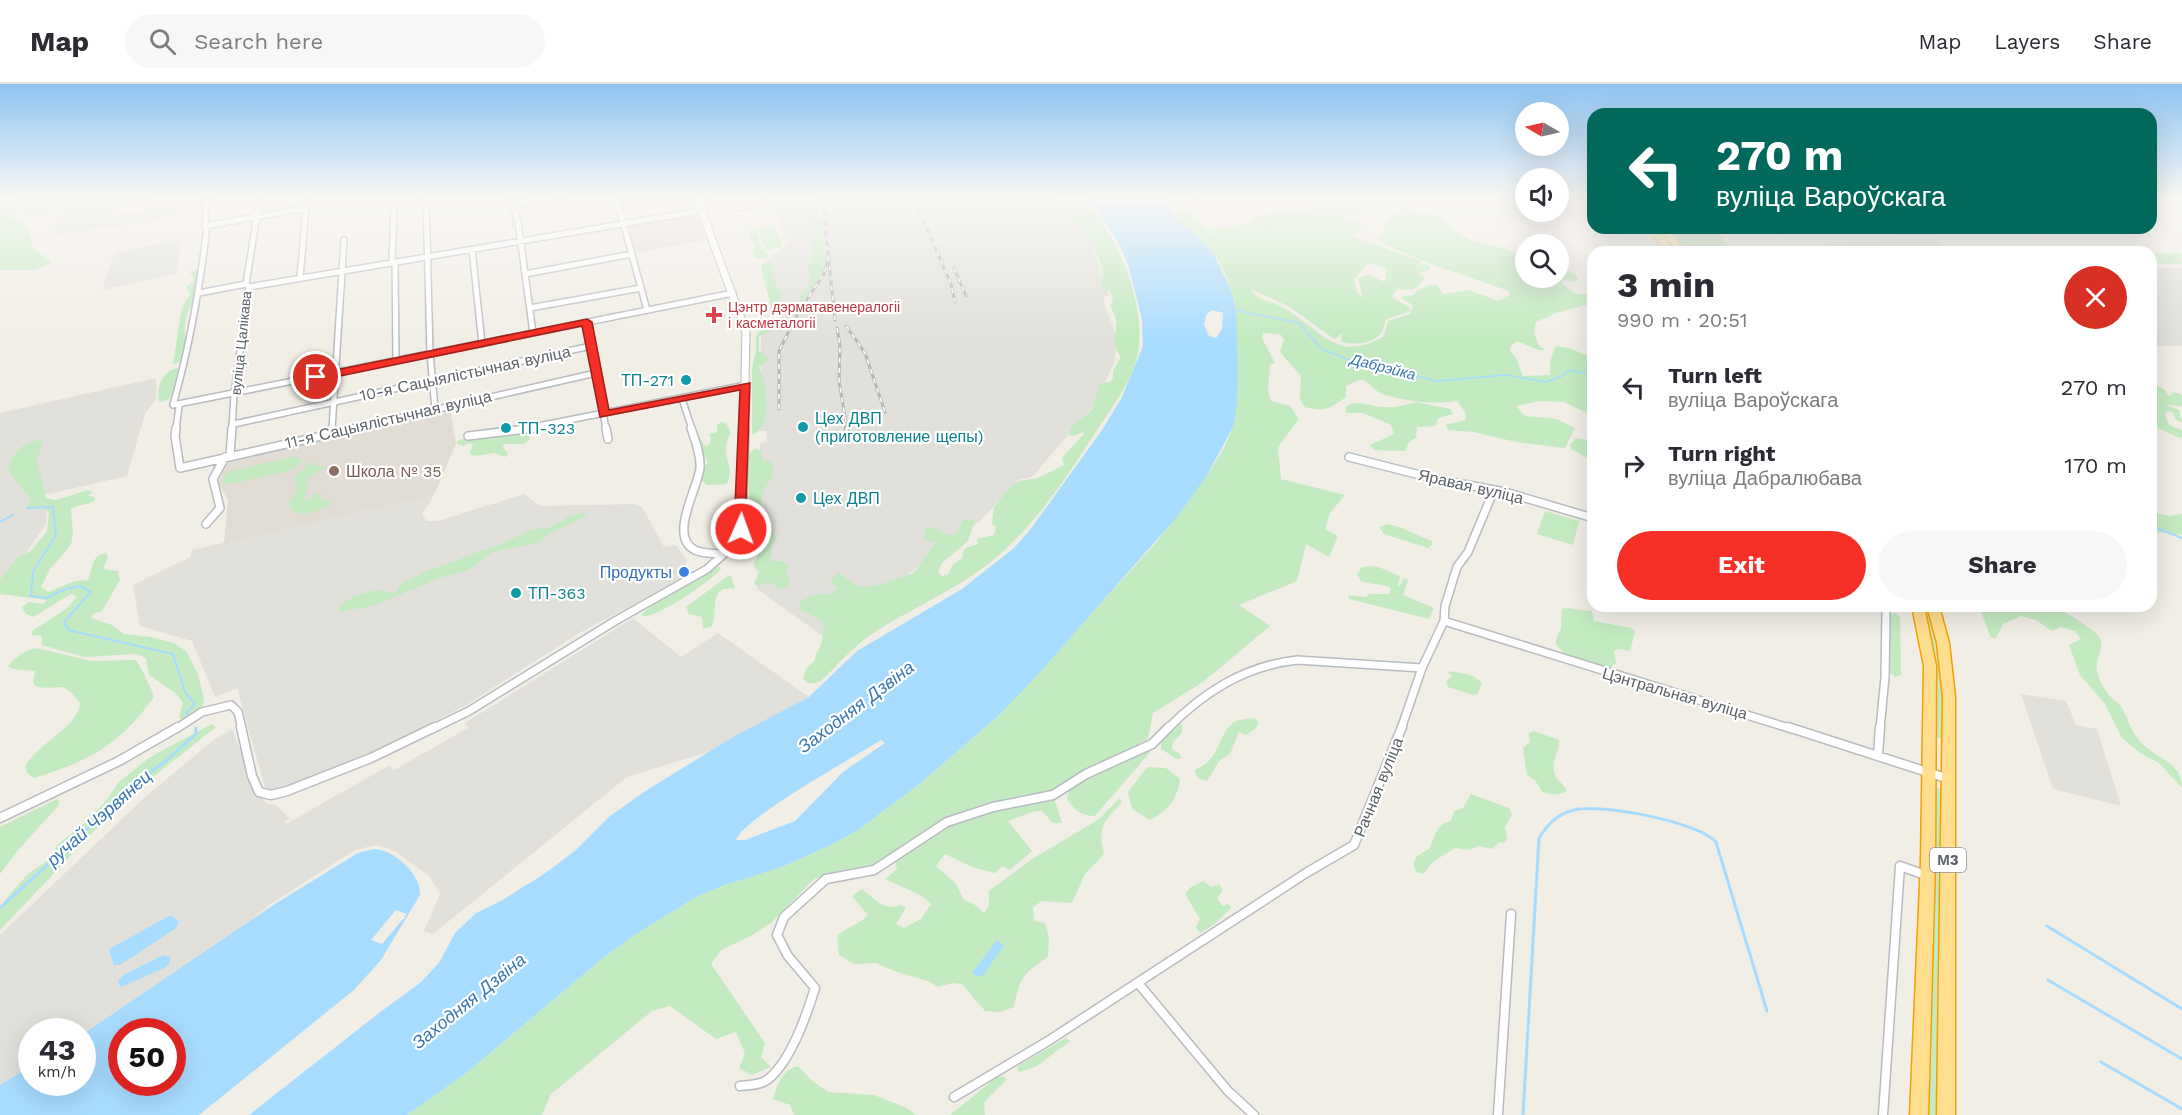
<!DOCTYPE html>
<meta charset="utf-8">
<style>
body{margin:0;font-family:"Work Sans",sans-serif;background:#f7f7f7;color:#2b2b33;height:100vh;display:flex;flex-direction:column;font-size:22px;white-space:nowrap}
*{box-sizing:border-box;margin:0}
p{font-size:20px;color:#7c7c81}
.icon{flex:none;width:33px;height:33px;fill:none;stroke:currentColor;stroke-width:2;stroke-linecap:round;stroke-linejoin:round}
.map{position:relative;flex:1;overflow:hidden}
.sheet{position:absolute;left:1587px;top:162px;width:570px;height:366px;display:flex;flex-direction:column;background:#fff;border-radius:18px;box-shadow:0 6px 24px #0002}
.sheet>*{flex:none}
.top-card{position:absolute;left:1587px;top:24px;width:570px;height:126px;border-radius:18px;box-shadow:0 6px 24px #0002;background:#00695c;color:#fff;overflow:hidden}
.needle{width:39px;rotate:279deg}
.buttons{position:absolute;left:1515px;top:18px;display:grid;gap:12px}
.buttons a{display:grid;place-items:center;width:54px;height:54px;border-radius:50%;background:#fff;box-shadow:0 6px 24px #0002;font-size:30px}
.speed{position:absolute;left:18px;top:934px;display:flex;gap:12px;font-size:30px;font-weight:700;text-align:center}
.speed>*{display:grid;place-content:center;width:78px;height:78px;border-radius:50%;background:#fff;box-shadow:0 6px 24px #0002;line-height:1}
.speed small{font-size:15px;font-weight:400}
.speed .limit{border:9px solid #d22;background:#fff;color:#111}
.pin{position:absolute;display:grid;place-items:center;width:51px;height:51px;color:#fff;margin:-26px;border:3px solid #fff;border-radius:50%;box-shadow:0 2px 6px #0007}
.me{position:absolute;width:66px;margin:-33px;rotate:2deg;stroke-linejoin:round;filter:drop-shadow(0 0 4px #0008)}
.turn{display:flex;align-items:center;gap:21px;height:126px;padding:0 30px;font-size:27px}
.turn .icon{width:78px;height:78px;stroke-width:2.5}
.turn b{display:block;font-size:42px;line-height:51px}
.round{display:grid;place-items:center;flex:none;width:63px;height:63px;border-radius:32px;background:#f7f7f7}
.overview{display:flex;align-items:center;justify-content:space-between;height:102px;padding:0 30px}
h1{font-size:36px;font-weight:700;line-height:45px}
.action{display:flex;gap:12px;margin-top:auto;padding:12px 30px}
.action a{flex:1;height:69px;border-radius:36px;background:#f62f27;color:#fff;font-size:24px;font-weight:700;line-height:69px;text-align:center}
.action a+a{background:#f7f7f7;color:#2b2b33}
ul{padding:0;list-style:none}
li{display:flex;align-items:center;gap:18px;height:78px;padding:0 30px}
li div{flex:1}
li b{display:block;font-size:22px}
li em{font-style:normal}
header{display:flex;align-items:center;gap:36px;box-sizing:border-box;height:84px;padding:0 30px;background:#fff;border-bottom:2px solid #e1e1e2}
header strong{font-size:28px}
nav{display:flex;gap:33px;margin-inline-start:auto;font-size:21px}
.search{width:420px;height:54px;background:#f7f7f7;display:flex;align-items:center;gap:15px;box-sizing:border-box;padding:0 21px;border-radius:33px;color:#7c7c81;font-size:22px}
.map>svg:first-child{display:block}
</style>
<header>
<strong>Map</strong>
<div class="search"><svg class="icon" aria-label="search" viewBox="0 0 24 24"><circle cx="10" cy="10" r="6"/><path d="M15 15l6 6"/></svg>Search here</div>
<nav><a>Map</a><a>Layers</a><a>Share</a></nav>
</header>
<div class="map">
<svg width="2182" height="1031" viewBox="0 0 2182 1031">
<rect width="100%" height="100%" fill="#f1eee6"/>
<path fill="#e1e0da" d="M19,112H164L119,121L117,127L112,128V131L177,121L174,133L52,152L61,128L24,134Z
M780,112H1056L1071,136L1080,141L1090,155L1109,211L1104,213V218L1117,254L1114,279L1094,321L1032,393L1018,396L980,437L824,553L757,505L760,359L767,358L766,347H760L761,249L764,245L780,239L765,178L788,160L773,123Z
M1933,154L1951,168H1833L1823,159Z
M177,156L181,158L176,190L102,206L114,169Z
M2151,184H2182V262H2155L2151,258Z
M156,294V315L145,330L127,392L44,411L47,438L0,507V329Z
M524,410L540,422L635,420L642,423L664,463L676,461L687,477L685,482L690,491L579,549L463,623L378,665L274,710L266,707L237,604L215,613L192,557L140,542L133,501L190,473L192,466L434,411L422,431L427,437H438Z
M633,534L681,573L718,549L809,613L714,666L627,693L433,850L424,847L440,810L429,792L395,767L376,761L355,766L272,819L243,842L83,950L82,948H32L31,982L0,1001V851L143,715L212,657L232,645L257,708L267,720L276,721L289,734L284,738L286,740L390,681L394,686L468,644L465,639Z
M2021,610L2066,617L2076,641L2097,645L2121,722L2053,705Z"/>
<path fill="#e1ddd4" d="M621,112H688L689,115L624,126Z
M697,130L706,156L635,169L629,141Z
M450,324L456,360L434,411L224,459L228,416L218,399L228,375Z"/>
<path fill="#c3eac1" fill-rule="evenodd" d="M776,112H820L818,117L826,178L822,191L796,224L801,211L811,199L808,183C815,175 814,141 810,130L792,121L780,122V125C774,127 768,129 763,125L770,122Z
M1055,112H1079C1116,144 1147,220 1138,269C1132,298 1111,325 1095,349C1066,394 1035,442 993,476C955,507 909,525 869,552C852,564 837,582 822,596L815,599H808L803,595L806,585L815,576C815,568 818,568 821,561C823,555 822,548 824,541L821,536L800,525L801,516L814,511L834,509L838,504L830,498L837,489C846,491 849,498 857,501C874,507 895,493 912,490C918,486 929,466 936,459L925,455V445L932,443C950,449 952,462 963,436H975L968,457L942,479L938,488L942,492L948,490L953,481L962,474C964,461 968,464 978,460L977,455L994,451L996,443L992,440L994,423L1011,402L1020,397L1038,394L1064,381L1062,374L1084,350L1083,348L1073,352L1069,351C1071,337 1084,335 1091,326C1097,318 1095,307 1101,299L1110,298L1113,294V287L1121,273C1106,254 1125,243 1110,223L1113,214L1110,207L1103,204C1100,197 1104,193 1102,186C1097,164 1085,145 1067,131L1064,121Z
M1404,113L1387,121L1386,127C1377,134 1376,126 1368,125C1351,137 1351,128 1333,126L1363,141L1354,153L1421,177L1420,182L1424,180L1431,182L1429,186L1418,189L1424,194C1418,207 1410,207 1397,205L1392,213L1409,223L1410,227L1386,235C1384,239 1384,246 1381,249C1373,260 1354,261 1342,258L1341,253L1343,249L1334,255L1290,223L1251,205C1259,218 1271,216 1282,223C1321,244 1335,281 1384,252L1388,237L1410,230L1413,221L1402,215V212L1413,211C1418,205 1429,200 1437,201L1443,210L1469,206L1498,217L1510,211L1509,207L1433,181L1384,160L1379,155L1385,145L1384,141L1403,120L1409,121L1411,126L1424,130L1439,131C1468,167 1491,155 1525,173L1526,194H1558L1559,183L1575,190L1578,196L1574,198L1564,196L1561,199C1576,209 1574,213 1593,208V219L1556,229L1536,238L1534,249L1539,262L1546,266H1538L1517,257L1511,262L1510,267L1516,274L1523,292L1550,291V277L1556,262L1569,264L1593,274V332L1564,318L1540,317L1516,322L1525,332L1557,335L1575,344L1565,364L1516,358L1474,348L1448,346L1445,341L1466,336L1465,328L1457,317C1433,321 1405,317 1382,310C1374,307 1370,298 1363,296C1358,295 1351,300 1346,302V313C1328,326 1325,328 1304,323L1300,315L1301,292L1280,268L1284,256L1280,250L1263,249L1262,254L1275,279L1270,281L1268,307L1271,317L1290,322L1299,335L1278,363L1281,395L1345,411L1330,429L1325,445L1338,452L1329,473L1306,460L1297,497L1239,521L1270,542L1203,598L1153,629L1148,655L1040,712L991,719L945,734L879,779L814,795L772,838L751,852L721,866L711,880L765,959L761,973L771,983L752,991L739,984L745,969L736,948L716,955L670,922L652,927L551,1010L542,1031H407L465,990L603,874L636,850L698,812L725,801L782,783L835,759L858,746L917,702L997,633L1154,461L1206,393L1224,364L1233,343L1236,226C1232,206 1225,182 1211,166C1200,153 1185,144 1175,130L1178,126L1191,128L1215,153L1209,143C1215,142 1218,144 1224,144C1234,144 1245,140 1255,137L1254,133L1259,132C1273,128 1291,121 1305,127L1366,114ZM1368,179L1387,185L1385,198L1369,191L1358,194L1363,214L1357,208L1354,196Z
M0,115L14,120L15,135L24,139C36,160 25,162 50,176L51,180L35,186H0Z
M774,141L783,163L765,166L758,144Z
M1667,144H1715L1732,168H1685Z
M750,146H757L763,166L769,171L767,175L755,174L753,171L755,161L748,152Z
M2133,168L2182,169L2180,176L2182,180H2151V168Z
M769,178L773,180L775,186L770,192L776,198L775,203L782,207L777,222L771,223L761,184L763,180Z
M199,185L194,208L196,211C192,221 187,228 185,239C184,253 187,264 181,278L173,280L182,223L190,211L186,203L195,196L190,188Z
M770,241L774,243L773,246C759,254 758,245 759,267L770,275L759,283C760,290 765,295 765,302C766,317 770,345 752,351V285L756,266V252L761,245Z
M177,284L180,285C176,298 176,318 159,318C157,302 161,288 177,284Z
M2153,300L2164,305L2169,312L2174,308L2182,311V322L2166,321L2179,326L2182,339L2175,335L2173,328L2168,327L2165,330L2169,341L2182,346V353L2180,354L2151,341V301Z
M1416,318L1450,325L1453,330L1438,334L1436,342L1417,343L1416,354L1410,357L1405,367L1374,366L1370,361L1394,350L1391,341L1363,329H1346V323C1356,314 1371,323 1383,323C1393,324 1406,321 1416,318Z
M721,338L726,339L731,349C717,371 738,384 726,400L707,401L702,397V385L708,378L696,359L698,354L701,355L704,361L708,362L711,356L709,350L717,348V341Z
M523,349L531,351L529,356L523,360H504L503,363L508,370L505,373L495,369L474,372L469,369L473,361L469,359L463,362L457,360V357C468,352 476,354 487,354C499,354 511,351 523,349Z
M1576,354L1593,357V377L1571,365L1570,361Z
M42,355V362L37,376L46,414L56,416L88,406L93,408L88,412L94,413L95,416C86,422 79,420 71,425L73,449L71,461L50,485L41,503L48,508L75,497L88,496C93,483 91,472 106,469L108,474L103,485L118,487L120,496L102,527L93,530L91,534L112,541L124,550L151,553L174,559L186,567L198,590L204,616L201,629L185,637L179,634L183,618L174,608L149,591L146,574L136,570L84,573L42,561V552L32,551V547L66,525L77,513L71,510L33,533L26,530L22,523L29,518L43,520L47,516L0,510V496L18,473L31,467L47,447L49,428L42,424L30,425L27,421L32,418L8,386C15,364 20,361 42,355Z
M755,365L761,366L762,376L770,377C779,392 767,397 763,409C761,418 762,426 763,435L771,437L770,444L777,454L772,461L770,474L774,477H783L789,482L786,487L790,496L789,501L781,506L770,498L757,502L754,499L760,488L754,483V479L761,466L757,461L758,448L751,442L750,438L748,370Z
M292,373L302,374V378L292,386L231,400H225L223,396L224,392L232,387Z
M306,379H312L314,382H328L309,393L305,414L310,417L314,410L318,409L324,416L332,417V419C321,427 291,439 289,417L297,407L295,392L305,385Z
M1545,427L1579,437L1573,461L1537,450Z
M2151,428L2170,432L2182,430V451L2151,447Z
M582,429L587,431L585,433L551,449L538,459L492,468L468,486L437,495L376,521L339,528V522L354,512L376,506L396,509L401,500L427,487L501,460L533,445L549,444L572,431Z
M1387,440C1403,443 1416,451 1432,457V461L1428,464L1384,450L1379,443Z
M719,482L721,485C711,497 655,536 641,532C647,521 705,489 719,482Z
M1376,482L1400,492L1398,502H1400L1404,494L1408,496L1403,511L1434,524L1429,535L1349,515L1348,511L1366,513L1369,510H1389L1391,504C1382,499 1371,501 1361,497L1357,490L1362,483Z
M728,492H731L735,504L723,505L718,509C712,520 717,531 712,542L703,545L702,533L689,530L686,523Z
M1923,522H1929C1941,566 1944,610 1943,655L1936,653L1935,575Z
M1979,522C1999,522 2028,518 2047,522C2060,524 2077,535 2088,543C2114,561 2094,566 2097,587C2098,595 2104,605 2109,611C2113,616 2119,619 2122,624C2128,634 2131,647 2139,656C2153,674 2182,677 2182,704L2159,679L2140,669L2122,654L2105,620L2080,591L2069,561L2081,555L2075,547L2061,543L2052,547L2036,536L2021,532L2003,540L1996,554H1991Z
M1566,524L1592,527L1594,537L1632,544L1635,548L1630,567L1618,565L1614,567L1616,579L1610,584C1585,580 1571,580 1555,559L1561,544L1562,525Z
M1895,529L1900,533L1901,591L1895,593L1890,589V531Z
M37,564L91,577L136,576C140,581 152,606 154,613C119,661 90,677 34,694L27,689L25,682C39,659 79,642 80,619C59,592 61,609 35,602L33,597L35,587L12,585L8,582C17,572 25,566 37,564Z
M1450,587C1462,590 1475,589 1482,600L1477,610L1473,611L1448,603L1446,598L1452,591L1448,589Z
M1255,634L1259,639L1255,645L1246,651L1239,648L1230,670L1220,676L1207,697L1198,694L1194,686C1223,676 1217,647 1236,637C1241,635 1250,635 1255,634Z
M1177,639L1182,640V649L1173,658L1172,665L1180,670L1181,674L1177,675L1161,665V657Z
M212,640L216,643L149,696L95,746L0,846V822L27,791L48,776L58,760L84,740L106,717L119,698L150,673Z
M1534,647L1559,656C1560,668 1550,677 1555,691C1558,698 1564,700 1567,707C1558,712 1552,711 1542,708L1535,696L1527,691L1523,664L1530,658L1529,649Z
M1151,663V667L1095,732C1081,732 1074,726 1067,715L1070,703L1086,692Z
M1147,683L1166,684L1180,695C1177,716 1169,726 1150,736L1132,725L1128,708Z
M1936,703L1941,704L1939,1031H1927L1932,909Z
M1471,710L1509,724L1512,731L1505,743L1507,755L1504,759L1499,758L1492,765L1478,762L1470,766L1455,764L1434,777L1423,790L1416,788L1413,780L1417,772L1429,765C1436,751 1435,741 1451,737L1454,727L1463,724Z
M1054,714L1062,739H1053L1042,727H1035L1008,737L1032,767L1010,786L1002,782L995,789L972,783L945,770L936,782L956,800L964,816L974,820L984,829L989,822V807L1032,775L1098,736L1120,714L1122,718C1104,738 1097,741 1104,770L1085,790L1072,819L1042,817L1033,823L1034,837L1045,839L1049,853L1048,873C1024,889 1019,894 1014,923L1000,928L985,927L962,900L953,899L938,903L928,897L897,888L876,879L854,880L839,871L837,852C848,842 859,841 868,831L852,812L862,805C876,816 883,827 901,821L906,824L896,840L904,844L921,835L931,820L922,812L885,795L897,785L895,776L948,741L993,726Z
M57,715L59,717L58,722L19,765L0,790V743Z
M1203,797L1212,803L1219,800L1223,806L1217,814L1222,822L1229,820L1231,824L1215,840L1200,849L1196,844L1200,835L1185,810L1191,803Z
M1066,954L1070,957L1037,982L1020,988L1017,985L1018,982Z
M798,982L811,996L828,1008L874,1011L907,1024L916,1031H794L790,1021L773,1015C777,1001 782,986 798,982Z
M997,993H1005L1006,996L984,1018L985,1031H950Z"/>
<path fill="#a8dcff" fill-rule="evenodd" d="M1083,112H1162L1179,136L1212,166L1231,206L1236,226L1238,286L1237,322L1233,343L1206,393L1176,434L1032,597L997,633L917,702L858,746L835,759L782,783L725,801L698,812L636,850L603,874L465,990L407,1031H249L379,929L420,899L439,879L455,849L476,829L501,817L544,790L576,766L610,732L647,706L733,653L809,613L857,567L962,505L1014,464L1030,446L1102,346L1121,315L1143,262L1142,236L1129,183L1117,156L1097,126ZM1212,226L1223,229L1222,245L1216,254L1209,252L1204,241L1206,231ZM881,656L885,659L843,688L795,737L745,756H736C743,734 856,672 881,656Z
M373,765C394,765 421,790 420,811L381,876L354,906L199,1031H0V1001L31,982L32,999H82L83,950L275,820L358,769ZM122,948H172V999H122Z
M169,832H173L179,838L175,845L120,881H114L109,867L111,864Z
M997,856L1004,862L983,891L980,893L972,889Z
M163,871L171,873L169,880L164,884L121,903L118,897L123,891Z"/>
<path fill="#f1eee6" d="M396,826L407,830L404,833L407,834L403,835L382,860L371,856Z"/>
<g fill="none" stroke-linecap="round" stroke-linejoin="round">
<path stroke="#a8dcff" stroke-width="1.5" d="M508,112L510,123
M1168,121L1203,114
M512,128L513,145
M1234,226L1299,239L1322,265L1349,276L1437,297L1506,291L1546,298L1562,292L1569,286L1593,291"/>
<path stroke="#a8dcff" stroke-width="2" d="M27,424L53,423L56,451L33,488L31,512L46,514L66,505L80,502L91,508L64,538L68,546L173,570L185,608L195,620L186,629L189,634
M0,438L13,431
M2151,442L2182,454"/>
<path stroke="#a8dcff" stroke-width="3" d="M0,824L150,688L166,677L196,650V644
M2047,842L2182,925
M2048,896L2182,975
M2101,978L2182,1025
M1523,1031L1539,754C1548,740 1557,730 1574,726C1600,719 1699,738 1716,758L1767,927"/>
<g stroke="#b8bcc0" stroke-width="8">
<path id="street-far2" d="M426,112L430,269L435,325
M511,112L518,138L533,249
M616,112L647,226
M206,118C204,129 207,140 206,151C199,208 189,265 173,321L733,209
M514,120L560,112
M205,142L306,124
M472,165L482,260
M395,178L396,276
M392,179L394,123
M525,190L632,170
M300,194L307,112
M249,203L705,126
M199,209L246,200
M530,224L641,204
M587,238L606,345
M682,315L692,345
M234,340L591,262
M176,345L179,322
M232,345L234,310L249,203L246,200L260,112
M332,345L344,156
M350,345L596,289
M523,345L746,301"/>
</g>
<g stroke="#b8bcc0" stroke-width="10">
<path id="street-far1" d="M176,344L175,352L180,384L357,344
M606,344L608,355
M691,344C695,356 701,371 700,384C698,404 668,453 695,466C703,470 713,469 722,470
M332,348V344
M468,352L534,344
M230,371L232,344
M1349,373L1436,395L1505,408L1593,434
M206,440L220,424L213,395L225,373
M1444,537L1792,645
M176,645L202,628L231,621L238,628L242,645
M432,645L469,627L615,537L707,485L734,461
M1167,645C1204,608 1244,582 1297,576L1422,584
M1401,645L1422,584L1444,537L1445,522L1457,483L1468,468L1494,406
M1880,645L1885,593L1886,528L1883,522"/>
</g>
<g stroke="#b8bcc0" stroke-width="11">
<path id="street" d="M241,643L252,692L259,708L271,711L287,707L371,674L435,643
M1788,643L1949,695
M1878,671L1880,643
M0,734L119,677L178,643
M1138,899L1228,1007L1254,1031
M740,1002C749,1001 760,1001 767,996C790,979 807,930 815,904L788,872L777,851L784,833L826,795L874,786L947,738L993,723L1053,711L1086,690L1152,660L1169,643
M954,1013L1048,957L1306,789L1354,761L1402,643
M1498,1031L1511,830
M1883,1031L1900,782L1928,792"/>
</g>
<g stroke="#b9bdc3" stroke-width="9">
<path id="secondary-far1" d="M696,112L746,248L744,345"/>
</g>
<g stroke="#b9bdc3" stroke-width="12">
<path id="secondary" d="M734,461L741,445L744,344"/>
</g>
<g stroke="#fcc654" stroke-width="10">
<path id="primary" d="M1653,144L1670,168
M1664,144L1681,168"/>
</g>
<g stroke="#f7a000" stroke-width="3">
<path id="highway" d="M1912,522H1924L1936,582L1935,777L1928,1031H1910L1921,777L1924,582Z
M1927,522H1939L1949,559L1955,613V1031H1937L1943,613L1937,559Z"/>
</g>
<use href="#street-far2" stroke="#fff" stroke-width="5"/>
<use href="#street-far1" stroke="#fff" stroke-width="7"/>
<use href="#street" stroke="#fff" stroke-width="8"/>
<use href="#secondary-far1" stroke="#fff" stroke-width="7"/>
<use href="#secondary" stroke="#fff" stroke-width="9"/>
<use href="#primary" stroke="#ffeead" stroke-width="8"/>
<use href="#highway" fill="#ffde8f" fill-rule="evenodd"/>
<path stroke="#b5b6b7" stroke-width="1.5" d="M702,112C722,128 751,135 769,112"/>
<g stroke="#b5b6b7" stroke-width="3">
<path id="rail-far1" d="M826,112L824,132L835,236
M913,112L951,200L955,218
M954,184L966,212
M846,242L865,269L885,328
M837,244L840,261L839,297L847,345
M779,325V267L798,229L824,190L829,173"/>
</g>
<g stroke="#b5b6b7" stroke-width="4.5">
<path id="rail" d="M846,344L847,347"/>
</g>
<use href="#rail-far1" stroke="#fff" stroke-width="1.5" stroke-dasharray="5" stroke-linecap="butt"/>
<use href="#rail" stroke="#fff" stroke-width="2" stroke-dasharray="7" stroke-linecap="butt"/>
</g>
<linearGradient id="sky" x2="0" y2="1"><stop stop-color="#8ec4f1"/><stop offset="0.44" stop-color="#f9f7f4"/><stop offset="1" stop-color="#f9f7f4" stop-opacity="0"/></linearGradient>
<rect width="2182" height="257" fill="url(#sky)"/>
<path fill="#f62f27" stroke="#a01f19" stroke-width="1.5" d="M587,235L592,238L609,326L750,299L745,448L741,449L734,445L740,306L600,333L582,242L316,297L310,293L316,290Z"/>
<path fill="#e0444e" stroke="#fff" stroke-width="2" d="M711 222h6v6h6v6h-6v6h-6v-6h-6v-6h6z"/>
<g fill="#0f9aa8" stroke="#fff" stroke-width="2">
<circle cx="686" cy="296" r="6"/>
<circle cx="803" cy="343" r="6"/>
<circle cx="506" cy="344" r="6"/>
<circle cx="801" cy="414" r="6"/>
<circle cx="516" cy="509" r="6"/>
</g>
<circle fill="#8d6e63" stroke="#fff" stroke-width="2" cx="334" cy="387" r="6"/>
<circle fill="#3f7fe0" stroke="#fff" stroke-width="2" cx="684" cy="488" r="6"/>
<g text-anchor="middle" stroke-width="4.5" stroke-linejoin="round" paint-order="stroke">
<g font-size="14" fill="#be3a42" stroke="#fff" text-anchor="start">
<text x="728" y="228">Цэнтр дэрматавенералогіі<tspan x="728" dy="16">і касметалогіі</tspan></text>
</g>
<g font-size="14" fill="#5d6267" stroke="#fff">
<text transform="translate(241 259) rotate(-84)" y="5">вуліца Цалікава</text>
</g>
<g font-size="15" font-style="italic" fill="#3978b1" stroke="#fff">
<text transform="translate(1383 283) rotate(14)" y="5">Дабрэйка</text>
</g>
<rect fill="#fff" stroke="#8e9195" stroke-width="1.5" x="1930" y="764" width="36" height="24" rx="4.5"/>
<g font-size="15" font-weight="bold" fill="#5d6267">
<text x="1948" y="781">М3</text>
</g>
<g font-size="16" fill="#5d6267" stroke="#fff">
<text transform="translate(465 289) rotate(-12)" y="6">10-я Сацыялістычная вуліца</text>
<text transform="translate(388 335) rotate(-13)" y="6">11-я Сацыялістычная вуліца</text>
<text transform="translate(1471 402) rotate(13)" y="6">Яравая вуліца</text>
<text transform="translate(1675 609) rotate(16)" y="6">Цэнтральная вуліца</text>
<text transform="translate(1378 703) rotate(-68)" y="6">Рачная вуліца</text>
</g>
<g font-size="16" fill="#0d838f" stroke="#fff" text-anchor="start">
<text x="674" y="302" text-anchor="end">ТП-271</text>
<text x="815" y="340">Цех ДВП<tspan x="815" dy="18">(приготовление щепы)</tspan></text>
<text x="518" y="350">ТП-323</text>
<text x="813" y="420">Цех ДВП</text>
<text x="528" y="515">ТП-363</text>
</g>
<g font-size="16" fill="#785e54" stroke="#fff" text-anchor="start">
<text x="346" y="393">Школа № 35</text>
</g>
<g font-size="16" fill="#366cbe" stroke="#fff" text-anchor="end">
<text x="672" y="494">Продукты</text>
</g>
<g font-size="18" font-style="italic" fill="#3978b1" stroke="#fff">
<text transform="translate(856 623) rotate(-37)" y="6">Заходняя Дзвіна</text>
<text transform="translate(99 734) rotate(-42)" y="6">ручай Чэрвянец</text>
<text transform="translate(469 917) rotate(-39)" y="6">Заходняя Дзвіна</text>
</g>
</g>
</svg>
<div class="buttons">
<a><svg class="needle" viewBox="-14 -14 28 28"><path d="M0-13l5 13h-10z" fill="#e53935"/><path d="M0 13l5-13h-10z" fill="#7c7c81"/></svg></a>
<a><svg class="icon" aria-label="sound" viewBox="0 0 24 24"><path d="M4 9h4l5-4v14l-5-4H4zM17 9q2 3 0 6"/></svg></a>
<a><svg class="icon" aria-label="search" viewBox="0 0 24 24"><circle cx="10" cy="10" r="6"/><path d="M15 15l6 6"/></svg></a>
</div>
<div class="speed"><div>43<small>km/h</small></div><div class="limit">50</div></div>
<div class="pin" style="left:316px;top:293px;background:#d93025"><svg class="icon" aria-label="arrive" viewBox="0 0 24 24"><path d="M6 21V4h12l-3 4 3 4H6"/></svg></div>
<svg class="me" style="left:741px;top:445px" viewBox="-20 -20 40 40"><circle r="17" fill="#f62f27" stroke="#fff" stroke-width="3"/><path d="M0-11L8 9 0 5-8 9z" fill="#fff"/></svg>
<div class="top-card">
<div class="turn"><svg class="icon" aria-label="left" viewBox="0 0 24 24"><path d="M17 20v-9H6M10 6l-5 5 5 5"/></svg><div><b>270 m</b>вуліца Вароўскага</div></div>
</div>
<section class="sheet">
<div class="overview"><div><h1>3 min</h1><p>990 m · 20:51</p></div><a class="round" style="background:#d93025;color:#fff"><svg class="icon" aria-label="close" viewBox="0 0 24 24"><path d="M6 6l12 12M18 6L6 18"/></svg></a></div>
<ul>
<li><svg class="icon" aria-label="left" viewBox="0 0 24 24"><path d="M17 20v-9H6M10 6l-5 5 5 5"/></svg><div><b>Turn left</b><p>вуліца Вароўскага</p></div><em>270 m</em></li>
<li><svg class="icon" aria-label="right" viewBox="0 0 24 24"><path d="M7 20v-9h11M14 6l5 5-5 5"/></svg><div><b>Turn right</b><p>вуліца Дабралюбава</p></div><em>170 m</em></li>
</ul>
<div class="action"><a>Exit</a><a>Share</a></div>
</section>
</div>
